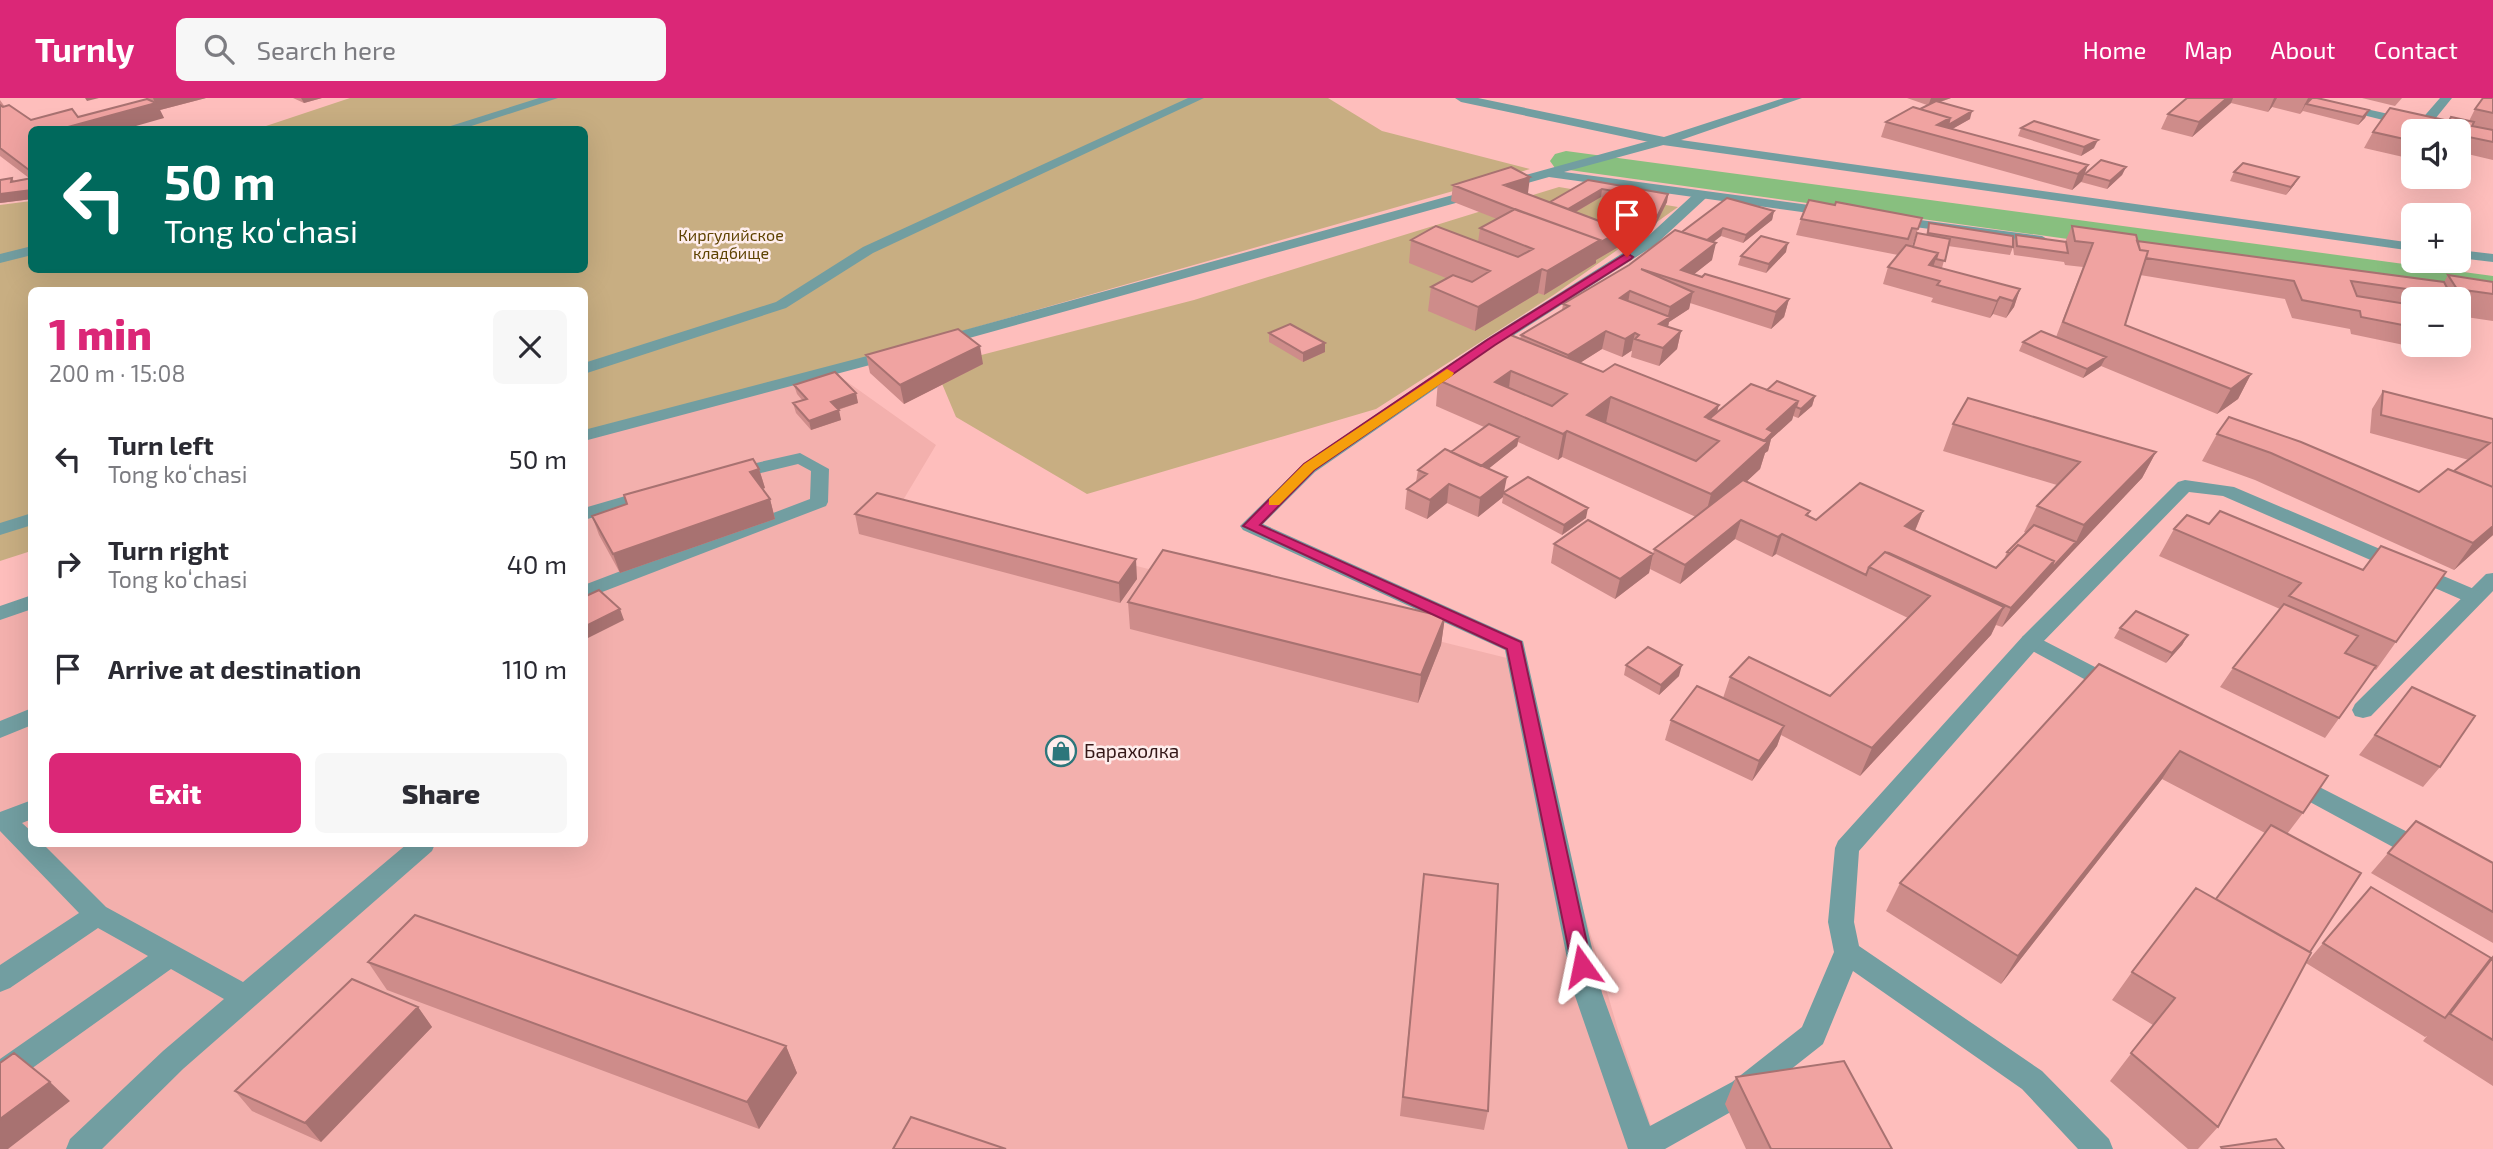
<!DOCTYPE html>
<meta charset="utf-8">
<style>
body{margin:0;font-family:"Exo 2",sans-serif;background:#f7f7f7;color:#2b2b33;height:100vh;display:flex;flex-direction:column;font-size:26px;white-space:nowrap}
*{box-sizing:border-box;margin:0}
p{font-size:23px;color:#7c7c81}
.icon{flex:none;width:38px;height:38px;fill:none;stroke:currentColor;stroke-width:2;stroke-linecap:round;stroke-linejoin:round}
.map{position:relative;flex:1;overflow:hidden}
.drawer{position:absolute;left:28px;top:189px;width:560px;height:560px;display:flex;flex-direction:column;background:#fff;border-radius:10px;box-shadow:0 7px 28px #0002}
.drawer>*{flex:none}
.top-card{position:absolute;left:28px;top:28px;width:560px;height:147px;border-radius:10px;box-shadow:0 7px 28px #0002;background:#00695c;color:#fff;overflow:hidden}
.fabs{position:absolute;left:2401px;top:21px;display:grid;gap:14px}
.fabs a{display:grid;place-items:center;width:70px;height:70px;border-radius:10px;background:#fff;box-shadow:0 7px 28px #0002;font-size:35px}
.pin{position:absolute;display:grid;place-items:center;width:60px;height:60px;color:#fff;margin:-72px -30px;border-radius:50% 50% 50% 0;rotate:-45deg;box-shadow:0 0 7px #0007}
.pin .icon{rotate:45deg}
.me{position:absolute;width:77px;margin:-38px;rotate:348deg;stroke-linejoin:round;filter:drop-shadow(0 0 5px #0008)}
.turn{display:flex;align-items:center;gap:24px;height:147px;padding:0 21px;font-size:32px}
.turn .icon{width:91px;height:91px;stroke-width:2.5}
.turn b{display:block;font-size:49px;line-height:60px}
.round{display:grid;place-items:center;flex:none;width:74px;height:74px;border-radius:10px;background:#f7f7f7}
.head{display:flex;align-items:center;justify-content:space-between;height:119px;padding:0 21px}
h1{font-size:42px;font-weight:800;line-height:52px;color:#db2777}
.button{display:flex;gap:14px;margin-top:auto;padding:14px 21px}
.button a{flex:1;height:80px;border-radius:10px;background:#db2777;color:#fff;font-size:28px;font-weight:800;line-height:80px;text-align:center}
.button a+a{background:#f7f7f7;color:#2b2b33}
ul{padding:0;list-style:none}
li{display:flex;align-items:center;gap:21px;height:105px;padding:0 21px}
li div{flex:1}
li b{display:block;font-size:26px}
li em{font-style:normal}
header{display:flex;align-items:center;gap:42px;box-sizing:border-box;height:98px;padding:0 35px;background:#db2777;color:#fff}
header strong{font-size:33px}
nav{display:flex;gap:38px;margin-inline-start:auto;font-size:24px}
.search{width:490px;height:63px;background:#f7f7f7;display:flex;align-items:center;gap:18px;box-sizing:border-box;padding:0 24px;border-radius:10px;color:#7c7c81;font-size:26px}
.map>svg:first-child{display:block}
</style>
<header>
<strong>Turnly</strong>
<div class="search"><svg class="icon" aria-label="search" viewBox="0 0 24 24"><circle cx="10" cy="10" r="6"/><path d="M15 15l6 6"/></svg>Search here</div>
<nav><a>Home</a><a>Map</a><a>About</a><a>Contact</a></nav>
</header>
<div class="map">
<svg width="2493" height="1051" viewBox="0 0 2493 1051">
<rect width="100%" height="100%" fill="#febebc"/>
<path fill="#f3b0ad" d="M832,273L936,347L899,409L1511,561L1618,932L1659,1051H0V515L31,504L32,746H584L585,338Z"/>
<path fill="#c8ae82" d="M350,0H1328L1382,33L1530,71L585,341L584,192H32L31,453L0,463V107L31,103L32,172H584V32L257,31Z
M1559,89L1678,109L1555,196L1376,311L1087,396L956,319L935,269L1194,202Z"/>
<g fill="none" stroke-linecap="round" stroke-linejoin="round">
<path fill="#88bf7f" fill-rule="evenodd" d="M1566,53L2493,178V200L1555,70L1550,63L1555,56Z"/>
<path fill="#729ea1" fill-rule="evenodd" d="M539,0H558L459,32H438Z
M1188,0H1204L873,155L786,210L584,276V265L776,204L863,149Z
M1663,39L1667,40V46L1564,74L1831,110L1838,114L1831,118L1549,79L944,247L938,249L930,244L932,241Z
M1890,118L2042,138L2049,142L2042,146L1885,125V119Z
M32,148V157L0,165V156Z
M894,251L902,256L900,259L584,343V332Z
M800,355L829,371L828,404L826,408L584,501V487L810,401L811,373L798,366L732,382L723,376L725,372Z
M653,390L660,392L662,396L660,400L584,422V410Z
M32,415V427L0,437V425Z
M2493,475V493L2371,618L2363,620L2355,618L2352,612L2355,606L2486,476Z
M32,497V511L0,522V508Z
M2031,536L2124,584L2127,589L2124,594L2116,597L2108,594L2023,548L2020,543L2023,538Z
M32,610V627L0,640V623Z
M2292,675L2433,747L2436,754L2433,761L2424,764L2415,761L2284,690L2280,684L2284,678Z
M32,702V721L22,725L32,734V746H43L106,809L243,884L407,746H435L432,753L183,971L102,1051H66L70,1041L163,953L224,901L171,871L10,986L0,990V961L148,858L98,830L10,890L0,894V867L79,815L0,733V714Z"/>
<path fill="#729ea1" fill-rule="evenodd" d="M1455,0H1478L1664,39L1784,0H1802L1681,42L2413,145V153L1663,47L1461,4Z
M2295,0H2317L2420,23L2440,0H2452L2431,26L2453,33L2423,32Z
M1701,93L1708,97L1706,100L1655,147L1497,248L1315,374L1263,426L1523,543L1602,895L1650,1028L1732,984L1802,929L1834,854L1828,824L1835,750L1838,743L2023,538L2178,384L2185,382L2234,389L2481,494L2484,499L2481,504H2467L2223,398L2189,394L2039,548L1859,753L1854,824L1859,848L2042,973L2109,1041L2113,1051H2078L2022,991L1853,873L1823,946L1752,1002L1665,1051H1628L1574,895L1505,552L1243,432L1240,428L1303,366L1485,242L1645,141L1696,94Z
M2459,152L2493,156V164L2459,160Z"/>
</g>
<path fill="#ce8c8a" d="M146,0H206L160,12L164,20L32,32V101L0,105L12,80L14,83L29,80L0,58V2L5,9L31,22L78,19L146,1Z
M293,0H322L304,5Z
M1907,0H1951L1940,4L1970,21L1952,31L2085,76L2126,69L2122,77L2107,91L2081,84L2082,83L2072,92L1881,39L1886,24L1920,11L1927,7Z
M2187,0H2317L2369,12L2365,20L2358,27L2303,13L2300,16L2272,9L2268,14L2231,5L2192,39L2161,31L2168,16Z
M2362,0H2402L2395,8Z
M2493,0V62L2459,54V33H2413V64H2411L2412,61L2364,50L2373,34L2449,23H2469L2475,11Z
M2021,30L2094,50L2081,58L2018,38Z
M2234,74L2299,79L2294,87L2286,97L2230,83Z
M1588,82L1668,96L1667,104L1655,128L1630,123L1631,115L1636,106L1601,99L1576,114L1623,132L1620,148L1596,162V165L1544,197L1538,195L1475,233L1428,213L1431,189L1446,180L1409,165L1411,142L1478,144L1480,130L1497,121L1451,103L1453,87L1528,95L1526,96L1550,104Z
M1835,107L1922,120L1912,148L1907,147L1912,148L1926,137L1929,125L2013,145L2016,137L2065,144L2072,128L2137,143L2444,184L2448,177L2493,184V223L2459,218V201H2413V247H2459L2452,257L2351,236L2350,231L2292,220L2285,201L2140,177L2125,227L2251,276L2238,301L2217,316L2101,268L2083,280L2019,253L2023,244L2056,239L2083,169L2065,167L2064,164L2014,157L2013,149L2010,157L1948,148L1942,170L2020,191L2014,209L2006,220L1993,216L1990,220L1931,204L1933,200L1883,186L1888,169L1898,157L1796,137L1801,121Z
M1774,113L1772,122L1743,145L1721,138L1713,144L1712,162L1694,176L1789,201L1784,219L1771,231L1690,205L1689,211L1669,224L1668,229L1681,233L1677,251L1659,268L1631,259L1632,253H1631L1622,259L1602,251L1580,265L1717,314L1767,292L1815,298L1812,308L1798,320L1793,318L1792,322L1771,341L1768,353L1765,355L1760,371L1746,384L1810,413L1808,418L1816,422L1923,413L1915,433L1996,470L2004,461L2007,454L2026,435L2024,434L2037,408L2057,387L1943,353L1953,326L2156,354L2142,380L2071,455L2002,529L1996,527L1991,537L1860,678L1781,637L1777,648L1752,683L1665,642L1671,622L1723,600L1730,579L1830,598L1908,520L1776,456L1772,459L1735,441L1680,486L1650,471L1654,451L1696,419L1562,359L1558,362L1518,344L1517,348L1488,371L1505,394L1586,420L1562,437L1502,405L1503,399L1478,419L1447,405L1427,421L1405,411L1407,391L1416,384L1418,372L1451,354L1484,329L1436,308L1438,282L1520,241L1521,237L1562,212L1563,206L1629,167L1682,134Z
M1786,154L1766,175L1738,167L1741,158Z
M2459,222L2464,239L2459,247Z
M1269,235L1325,245V254L1303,264L1269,244Z
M866,257L983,266L904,306L870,275Z
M794,287L856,295L858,305L838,312L841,322L811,332L796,315L793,305L802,302L797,296Z
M2383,293L2493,321V437L2454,472L2255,382L2202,363L2217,336L2419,394L2454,373L2469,362L2370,335L2372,311Z
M759,371L765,390L762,391L770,401L775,421L620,475L599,437L592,418Z
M855,416L1137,481L1120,505L859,436Z
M2209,426L2363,472L2446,474L2376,572L2374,571L2325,640L2220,589L2233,570L2280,511L2159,458L2174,431Z
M1554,446L1653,456L1649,475L1615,501L1551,465Z
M1128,504L1445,519L1441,547L1418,605L1130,531Z
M2120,530L2188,537L2182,547L2166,565L2114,540Z
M2099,566L2303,715L2287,736L2310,854L2218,1029L2198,1051H2188L2110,983L2153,927L2112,902L2132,874L2216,801L2265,735L2162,681L2001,886L1886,813L1900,785Z
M1626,567L1679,578L1659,597L1624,577Z
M2412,589L2440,669L2423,689L2359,657Z
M2388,755L2493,765V845L2371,775Z
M1424,776L1488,1013L1484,1032L1400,1018Z
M2323,845L2488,864L2493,859V988L2423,943L2427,938L2425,939L2306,865Z
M368,864L786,948L797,975L759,1031L387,892Z
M418,909L432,929L321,1044L252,1013L235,993Z
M1736,979L1892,1051H1746L1725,1006Z"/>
<path fill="#a87271" d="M85,0H99L87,3Z
M153,0H206L160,12L164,20L122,32H57L155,5Z
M301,0H322L304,5Z
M1931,0H1951L1928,8Z
M2227,0H2233L2231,5L2192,39L2199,24Z
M2274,0H2277L2272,9L2268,14Z
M2308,0H2313L2306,6L2300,16Z
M2369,12L2365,20L2358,27L2363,19Z
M1972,13L1970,21L1940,38L1937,27L1950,20Z
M2098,42L2094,50L2081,58L2084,49Z
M2088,67L2082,83L2072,92L2078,76Z
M2126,69L2122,77L2107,91L2110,83Z
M1530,79L1528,95L1502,103L1504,87Z
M2299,79L2294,87L2286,97L2291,89Z
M1602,91L1601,99L1565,120L1567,112Z
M32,92V101L0,105V96Z
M1668,96L1667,104L1655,128L1657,119Z
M1774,113L1772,122L1743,145L1746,137Z
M1723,130L1721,138L1697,157L1699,148Z
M1623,132L1620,148L1596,162V165L1544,197L1547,173L1600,142Z
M1716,145L1712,162L1683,185L1681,172Z
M1788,145L1786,154L1766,175L1769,166Z
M1938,155L1932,172L1929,167Z
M1542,171L1538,195L1475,233L1478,209Z
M2020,191L2014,209L2006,220L2013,203Z
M1630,193L1627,211L1620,200Z
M1693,194L1689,211L1669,224L1666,237L1659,226L1667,221L1670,209Z
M2000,199L1993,216L1990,220L1997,203Z
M1789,201L1784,219L1771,231L1776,214Z
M1606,233L1602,251L1564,275L1568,257Z
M1681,233L1677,251L1659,268L1663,250Z
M1635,235L1631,253L1622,259L1625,241Z
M1325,245V254L1303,264V255Z
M980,248L983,266L904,306L900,287Z
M2106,259L2101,268L2083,280L2087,271Z
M1511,273L1508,298L1495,284Z
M2251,276L2238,301L2217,316L2231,291Z
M856,295L858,305L833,313L831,304Z
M1815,298L1812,308L1798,320L1801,311Z
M1611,299L1606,325L1587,317Z
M1798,303L1792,322L1771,341L1768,353L1765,355L1760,371L1704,423L1711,396L1767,331Z
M1719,307L1713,330L1705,319Z
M839,312L841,322L811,332L809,323Z
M1567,333L1562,359L1558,362L1563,336Z
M1519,339L1517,348L1472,384L1474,374Z
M2156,354L2142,380L2071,455L2002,529L2011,510L2054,463L2076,444L2084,427Z
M759,371L765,390L755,393L750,374Z
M1507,379L1503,399L1478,419L1480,400Z
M1449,386L1447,405L1427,421L1430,402Z
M770,401L775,421L620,475L613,456Z
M1588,410L1586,420L1562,437L1564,427Z
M1923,413L1915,432L1898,448L1905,428Z
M1741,422L1735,441L1680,486L1685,467Z
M2493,428V437L2454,472L2473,445Z
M1782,436L1776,456L1772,459L1778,439Z
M1653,456L1649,475L1615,501L1620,481Z
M1136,461L1137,481L1120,505L1119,485Z
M2004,509L1991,537L1860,678L1872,650Z
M620,511L624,522L584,542V529Z
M1445,519L1441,547L1418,605L1421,577Z
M2188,537L2182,547L2166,565L2172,555Z
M1682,567L1679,578L1659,597L1661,587Z
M1784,628L1777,648L1752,683L1759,663Z
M2180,653L2162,681L2001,886L2018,858Z
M418,909L432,929L321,1044L305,1025Z
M786,948L797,975L759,1031L747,1004Z
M50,984L70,1003L8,1051H0V1021Z"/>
<path fill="#f0a3a1" stroke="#a87271" stroke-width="2" fill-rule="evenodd" d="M2187,0H2227L2199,24L2168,16Z
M2312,0H2317L2369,12L2363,19L2306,6Z
M2483,0H2493V15L2475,11Z
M147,1L156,5L57,32H32V71L29,72L0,50V7L3,9L9,7L31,22L72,11L78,19Z
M1936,3L1972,13L1948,27L1950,20L1920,11Z
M1913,9L1950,20L1937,27L2088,67L2078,76L1886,24Z
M2390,10L2449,23L2451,19L2474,24L2472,28L2493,32V44L2459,37V33H2413V43L2373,34Z
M2034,23L2098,42L2084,49L2021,30Z
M2101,62L2126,69L2110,83L2085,76Z
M2243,65L2299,79L2291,89L2234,74Z
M1511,69L1530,79L1504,87L1623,132L1599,145L1600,142L1519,113L1453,87Z
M12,80L11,84L32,80V92L0,96V82Z
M1588,82L1668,96L1657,119L1631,115L1641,98L1602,91L1568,111L1550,104Z
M1727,100L1774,113L1746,137L1723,130L1707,142L1682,134Z
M1809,102L1835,107L1836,104L1922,120L1918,131L1912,130L1908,141L1801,121Z
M1515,111L1600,142L1547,173L1542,171L1478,209L1431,189L1453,177L1472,184L1490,173L1411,142L1436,128L1518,159L1533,151L1480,130Z
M1929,125L2013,138V149L1928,135Z
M2072,128L2136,137L2140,152L2148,153L2125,227L2251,276L2231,291L2063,224L2093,145L2075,143Z
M1675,132L1716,145L1681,172L1702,179L1705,176L1789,201L1776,214L1641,171L1693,194L1670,209L1630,193L1620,200L1670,219L1659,226L1681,233L1663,250L1635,241L1639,237L1635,235L1625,241L1606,233L1568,257L1521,237L1569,208L1563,206L1629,167Z
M1917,135L1950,141L1945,163L1936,161L1938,155L1913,149Z
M2016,137L2066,144L2068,155L2017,148Z
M1761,138L1788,145L1769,166L1741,158Z
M2137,143L2444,184L2453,201H2423L2420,193L2351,183L2357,198L2413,207V229L2361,219L2360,213L2302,202L2294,183L2146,160L2148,153L2140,152Z
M1906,147L1938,155L1929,167L2020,191L2013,203L2000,199L1997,203L1937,187L1940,183L1888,169Z
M2448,177L2493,184V196L2457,191Z
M2459,222L2464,239L2459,238Z
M1290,226L1325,245L1303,255L1269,235Z
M958,231L980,248L900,287L866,257Z
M2041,233L2106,259L2087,271L2023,244Z
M1508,236L1603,274L1615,266L1719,307L1705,319L1768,344L1711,396L1567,333L1563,336L1438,282ZM1511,273L1567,296L1552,308L1495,284ZM1611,299L1719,343L1696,363L1587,317Z
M835,274L856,295L831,304L839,312L809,323L793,305L807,301L794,287Z
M1777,283L1815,298L1801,311L1796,309L1798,303L1767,292Z
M1751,286L1798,303L1767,331L1773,334L1764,343L1709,321Z
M2383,293L2493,321V389L2454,373L2490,345L2381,317Z
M1968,300L2156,354L2084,427L2037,408L2080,364L1953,326Z
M2229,319L2301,344L2419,394L2448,371L2493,389V428L2473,445L2271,355L2217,336Z
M1489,326L1519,339L1481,368L1451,354Z
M1445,351L1507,379L1480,400L1449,386L1430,402L1407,391L1427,376L1418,372Z
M753,361L759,371L750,374L770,401L613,456L592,418L627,406L624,397Z
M1528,379L1588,410L1564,427L1503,395Z
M1743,382L1810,413L1806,417L1816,422L1860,385L1923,413L1905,428L1996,470L2018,447L2054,463L2011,510L1889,455L1885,454L1869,469L1866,477L1782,436L1778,439L1741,422L1685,467L1654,451Z
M877,395L1136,461L1119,485L855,416Z
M2220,413L2363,472L2381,448L2446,474L2396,544L2289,498L2301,485L2174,431L2187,417L2209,426Z
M1588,422L1653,456L1620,481L1554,446Z
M2034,427L2076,444L2050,472L2054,463L2018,447L2010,455L2007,454Z
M1163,452L1445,519L1421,577L1128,504Z
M1885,454L2004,509L1872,650L1730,579L1749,559L1830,598L1930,498L1869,469Z
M599,492L620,511L584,529V499Z
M2284,506L2358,538L2345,555L2376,568L2339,620L2233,570Z
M2136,513L2188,537L2172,555L2120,530Z
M1648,549L1682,567L1661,587L1626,567Z
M2099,566L2328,678L2303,715L2180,653L2018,858L1900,785Z
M1697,588L1784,628L1759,663L1671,622Z
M2412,589L2475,618L2440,669L2375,637Z
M2416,723L2493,765V814L2388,755Z
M2271,727L2361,775L2310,854L2216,801Z
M1424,776L1498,786L1488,1013L1403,999Z
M2371,789L2491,860L2445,920L2323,845Z
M2196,790L2311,855L2218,1029L2131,955L2175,900L2132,874Z
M415,817L786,948L747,1004L368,864Z
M2493,859V942L2450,916Z
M352,881L418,909L305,1025L235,993Z
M14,955L50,984L0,1021V965Z
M1844,963L1892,1051H1771L1736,979Z
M911,1019L1006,1051H893Z
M2276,1041L2284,1051H2222L2221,1049Z"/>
<path fill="#db2777" stroke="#8e194d" stroke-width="2" d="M1627,155L1633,159L1631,161L1495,247L1314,372L1260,427L1521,544L1592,868L1589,874L1582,876L1575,874L1572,868L1507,551L1243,428L1304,366L1487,242Z"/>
<path fill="#f59e0b" d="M1447,271L1454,275L1452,278L1314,372L1279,407H1269V401L1304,366Z"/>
<defs>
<g id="shop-ring" transform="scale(1.575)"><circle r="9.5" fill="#feedec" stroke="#2c767b" stroke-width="1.5"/><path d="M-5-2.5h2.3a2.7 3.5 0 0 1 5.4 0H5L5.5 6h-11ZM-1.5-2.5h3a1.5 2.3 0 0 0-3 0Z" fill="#2c767b"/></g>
</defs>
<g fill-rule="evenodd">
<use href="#shop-ring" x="1061" y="653"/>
</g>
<g text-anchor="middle" stroke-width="5" stroke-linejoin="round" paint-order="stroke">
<g font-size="16" fill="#5e4201" stroke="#feedec">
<text x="731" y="143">Киргулийское<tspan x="731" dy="18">кладбище</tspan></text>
</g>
<g font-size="19" fill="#351818" stroke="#feedec" text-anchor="start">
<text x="1084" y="660">Барахолка</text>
</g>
</g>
</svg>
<div class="fabs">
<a><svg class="icon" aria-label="sound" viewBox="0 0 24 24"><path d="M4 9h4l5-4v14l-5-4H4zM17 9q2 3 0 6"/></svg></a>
<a>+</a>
<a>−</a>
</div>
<div class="pin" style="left:1627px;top:159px;background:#d93025"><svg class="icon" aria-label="arrive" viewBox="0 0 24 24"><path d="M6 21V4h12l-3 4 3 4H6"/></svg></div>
<svg class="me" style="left:1582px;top:868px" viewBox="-20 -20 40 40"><path d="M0-17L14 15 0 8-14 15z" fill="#db2777" stroke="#fff" stroke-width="4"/></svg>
<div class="top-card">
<div class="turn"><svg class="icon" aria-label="left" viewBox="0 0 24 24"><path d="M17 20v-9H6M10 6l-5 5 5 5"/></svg><div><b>50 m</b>Tong koʻchasi</div></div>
</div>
<section class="drawer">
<div class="head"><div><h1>1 min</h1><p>200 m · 15:08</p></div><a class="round"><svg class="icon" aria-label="close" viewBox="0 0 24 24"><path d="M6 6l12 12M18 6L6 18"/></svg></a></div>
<ul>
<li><svg class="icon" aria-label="left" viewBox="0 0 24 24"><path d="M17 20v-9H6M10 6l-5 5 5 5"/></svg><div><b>Turn left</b><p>Tong koʻchasi</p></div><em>50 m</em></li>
<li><svg class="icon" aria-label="right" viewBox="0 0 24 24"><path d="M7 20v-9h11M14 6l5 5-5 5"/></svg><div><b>Turn right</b><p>Tong koʻchasi</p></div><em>40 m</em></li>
<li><svg class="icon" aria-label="arrive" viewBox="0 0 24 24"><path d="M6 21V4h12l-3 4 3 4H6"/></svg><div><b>Arrive at destination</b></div><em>110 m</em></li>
</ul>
<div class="button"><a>Exit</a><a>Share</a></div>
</section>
</div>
